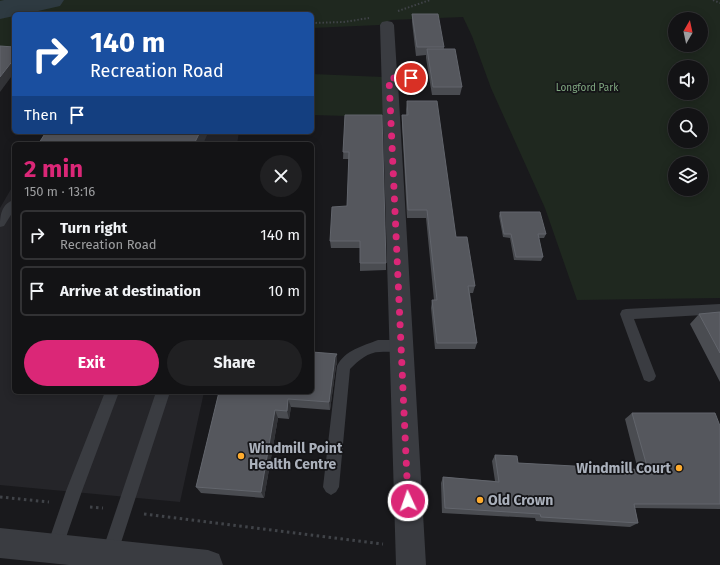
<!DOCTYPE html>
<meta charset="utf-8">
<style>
body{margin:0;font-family:"Fira Sans",sans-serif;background:#202022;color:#f1f3f6;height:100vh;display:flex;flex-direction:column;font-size:15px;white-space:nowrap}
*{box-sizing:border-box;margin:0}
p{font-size:13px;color:#9d9ea0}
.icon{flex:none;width:22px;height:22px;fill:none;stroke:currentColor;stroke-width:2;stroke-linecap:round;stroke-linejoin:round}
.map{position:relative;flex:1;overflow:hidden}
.sheet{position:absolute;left:12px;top:142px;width:302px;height:252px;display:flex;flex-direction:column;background:#131315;border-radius:6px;box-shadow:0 2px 10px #0003,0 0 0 1px #323234}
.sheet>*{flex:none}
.top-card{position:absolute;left:12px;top:12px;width:302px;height:122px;border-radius:6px;box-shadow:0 2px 10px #0003,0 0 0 1px #323234;background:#1a4fa0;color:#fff;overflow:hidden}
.needle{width:26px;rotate:9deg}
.controls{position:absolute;left:668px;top:12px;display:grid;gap:8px}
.controls a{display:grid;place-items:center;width:40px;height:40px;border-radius:50%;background:#131315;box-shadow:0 2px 10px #0003,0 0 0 1px #323234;font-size:20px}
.pin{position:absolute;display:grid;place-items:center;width:34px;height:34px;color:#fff;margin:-17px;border:2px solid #fff;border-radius:50%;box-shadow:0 1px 4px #0007}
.me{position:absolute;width:44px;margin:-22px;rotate:357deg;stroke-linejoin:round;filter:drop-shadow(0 0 3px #0008)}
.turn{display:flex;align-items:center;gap:14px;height:84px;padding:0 12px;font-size:18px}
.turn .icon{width:52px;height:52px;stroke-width:2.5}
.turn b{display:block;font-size:28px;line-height:34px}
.then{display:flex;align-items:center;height:38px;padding:0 12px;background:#0003;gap:8px;font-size:15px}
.round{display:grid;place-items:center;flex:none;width:42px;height:42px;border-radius:21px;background:#202022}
.head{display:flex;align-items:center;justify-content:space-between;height:68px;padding:0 12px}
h1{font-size:24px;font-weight:700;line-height:30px;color:#db2777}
.cta{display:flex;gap:8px;margin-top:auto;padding:8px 12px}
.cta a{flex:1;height:46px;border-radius:24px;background:#db2777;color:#fff;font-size:16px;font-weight:700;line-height:46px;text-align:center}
.cta a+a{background:#202022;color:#f1f3f6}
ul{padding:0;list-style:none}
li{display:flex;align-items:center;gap:12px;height:50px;margin:0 8px 6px;padding:0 4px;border:2px solid #323234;border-radius:6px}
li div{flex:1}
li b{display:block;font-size:15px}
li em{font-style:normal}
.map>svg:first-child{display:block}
</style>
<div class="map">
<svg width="720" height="565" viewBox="0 0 720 565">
<rect width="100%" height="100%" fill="#19191c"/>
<path fill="#252529" d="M45,132H239L237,144H38Z
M14,184V392H204L180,502L0,485V208Z"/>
<path fill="#1f281f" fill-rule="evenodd" d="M0,0H720V298L577,300L545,208L491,88L472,36L463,17L391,20L379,25L312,28V14H14V53H0ZM675,19H701V45H675ZM675,67H701V93H675ZM675,115H701V141H675ZM675,163H701V189H675Z
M312,74L383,77V117L312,115Z"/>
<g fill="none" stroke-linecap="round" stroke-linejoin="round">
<path fill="#2e3a41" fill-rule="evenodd" d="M4,0H64L60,6L25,14H14V16L0,19V1Z"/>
<path stroke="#404348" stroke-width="2" stroke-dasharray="1.5 2" stroke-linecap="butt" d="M713,0L720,3
M398,11L430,0
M312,23L344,22L369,18"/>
<path stroke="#404348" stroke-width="3" stroke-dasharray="2.5 3.5" stroke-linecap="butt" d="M0,497L49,502
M90,507L103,508
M144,514L383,544"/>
<path fill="#3a3c41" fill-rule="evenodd" d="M14,200V210L4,226L0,227C0,216 1,204 14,200Z
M720,304V314L634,319L656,376L654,380L649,382L644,380L620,314L622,310L626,309Z
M378,340H401L406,342L407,346L406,350C397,353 389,351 380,352C368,352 359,360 350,369L339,487L336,492L331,495L326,492L323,487L337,366C345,350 363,346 378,340Z
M105,392H119L82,491L62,549L60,555L54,557L48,555L46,549L66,491Z
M156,392H170L117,555L115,561L109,563L103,561L101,555Z"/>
<path fill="#3a3c41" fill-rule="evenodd" d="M387,21L392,22L394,25L397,73L417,75L419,79L417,83H398L426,565H396L380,25L382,22Z"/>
<path fill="#3a3c41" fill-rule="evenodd" d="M0,528L208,550L219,554L223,565H69L0,558Z"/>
</g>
<path fill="#4a4c51" d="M412,14L444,47V49L462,87L460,95H432L426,58V55L416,56L412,22Z
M407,101L456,237L475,286L473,293H470L477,343L475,349H435L431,308L432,300H434L426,218H407L402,123V115H406V109Z
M345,115L386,263V270L360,271V248H331L330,241L347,206L349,159H343Z
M500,212L546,234L544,238H539L543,257L541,261L514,260L510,238L503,237L499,216Z
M720,312V382L690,324L699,314Z
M337,363L336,366L330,410L291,407L289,419L278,418L264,498L201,493L196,487L219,392Z
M632,413L720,426V509L635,508L638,523L630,527L536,521L535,518L442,513L441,483L443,477L495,481L492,461L495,455L518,463L638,470L625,419Z"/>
<path fill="#323337" d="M14,59V73L0,92V77Z
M200,132H208V133L203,144H194Z
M337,354V363L336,366L330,410L329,402L335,357Z
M288,399L291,407L289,419L287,411Z
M275,410L278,418L264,498L261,492Z"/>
<path fill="#55575d" stroke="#62656c" d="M412,14H438L444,47H417Z
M0,46L14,47V59L0,77Z
M427,49H455L462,87H433Z
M407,101H437L456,237H467L475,286H468L477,343H437L432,300H437L427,210H408L402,115H408Z
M345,115H382L386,263H360V241H330L332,207L347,206L349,152H343Z
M46,132H200L194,144H53L39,143Z
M500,212H540L546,234H538L543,257H516L511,234H504Z
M720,312V353L699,314Z
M312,352L337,354L335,357L329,402L288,399L287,411L275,410L261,492L196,487L219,392H312Z
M632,413H715L720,426V504H634L638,523L541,517L540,514L445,508L443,477L499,482L495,455L517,456L518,463L648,470Z"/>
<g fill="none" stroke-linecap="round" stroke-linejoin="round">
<path stroke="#db2777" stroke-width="7" stroke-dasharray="0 12.6" d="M408,501L389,78H411"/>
</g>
<g fill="#ffac2e" stroke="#141417" stroke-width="1.5">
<circle cx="241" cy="456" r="4"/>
<circle cx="679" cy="468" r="4"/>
<circle cx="480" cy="500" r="4"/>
</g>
<g text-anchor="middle" stroke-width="3.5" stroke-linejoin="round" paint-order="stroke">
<g font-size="10" fill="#81a981" stroke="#141417">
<text x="587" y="91">Longford Park</text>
</g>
<g font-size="14" font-weight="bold" fill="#abb1bc" stroke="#141417" text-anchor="start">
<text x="249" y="453">Windmill Point<tspan x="249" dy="16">Health Centre</tspan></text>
<text x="671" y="473" text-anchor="end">Windmill Court</text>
<text x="488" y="505">Old Crown</text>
</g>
</g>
</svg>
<div class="controls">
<a><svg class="needle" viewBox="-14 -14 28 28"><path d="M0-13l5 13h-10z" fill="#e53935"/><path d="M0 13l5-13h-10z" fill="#9d9ea0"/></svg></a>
<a><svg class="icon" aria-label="sound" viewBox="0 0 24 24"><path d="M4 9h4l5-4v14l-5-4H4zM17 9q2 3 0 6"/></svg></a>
<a><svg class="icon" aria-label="search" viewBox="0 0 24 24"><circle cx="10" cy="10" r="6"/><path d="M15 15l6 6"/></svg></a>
<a><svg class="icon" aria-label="layers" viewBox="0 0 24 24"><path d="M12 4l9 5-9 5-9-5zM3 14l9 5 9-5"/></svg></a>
</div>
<div class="pin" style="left:411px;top:78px;background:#d93025"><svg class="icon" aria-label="arrive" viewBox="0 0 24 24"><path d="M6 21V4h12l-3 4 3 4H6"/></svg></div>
<svg class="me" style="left:408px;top:501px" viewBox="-20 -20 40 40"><circle r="17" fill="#db2777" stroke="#fff" stroke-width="3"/><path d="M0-11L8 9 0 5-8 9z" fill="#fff"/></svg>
<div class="top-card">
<div class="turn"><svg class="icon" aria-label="right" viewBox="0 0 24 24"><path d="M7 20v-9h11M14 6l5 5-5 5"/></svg><div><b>140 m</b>Recreation Road</div></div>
<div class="then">Then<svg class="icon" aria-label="arrive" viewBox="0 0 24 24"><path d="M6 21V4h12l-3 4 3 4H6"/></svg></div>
</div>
<section class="sheet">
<div class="head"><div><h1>2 min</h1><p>150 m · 13:16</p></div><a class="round"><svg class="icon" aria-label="close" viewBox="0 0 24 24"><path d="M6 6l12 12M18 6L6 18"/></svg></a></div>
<ul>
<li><svg class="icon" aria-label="right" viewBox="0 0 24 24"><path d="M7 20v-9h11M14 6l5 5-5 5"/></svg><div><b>Turn right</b><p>Recreation Road</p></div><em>140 m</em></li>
<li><svg class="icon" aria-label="arrive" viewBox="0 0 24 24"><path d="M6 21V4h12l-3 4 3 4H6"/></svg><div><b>Arrive at destination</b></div><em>10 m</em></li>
</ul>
<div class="cta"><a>Exit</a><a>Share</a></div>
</section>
</div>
